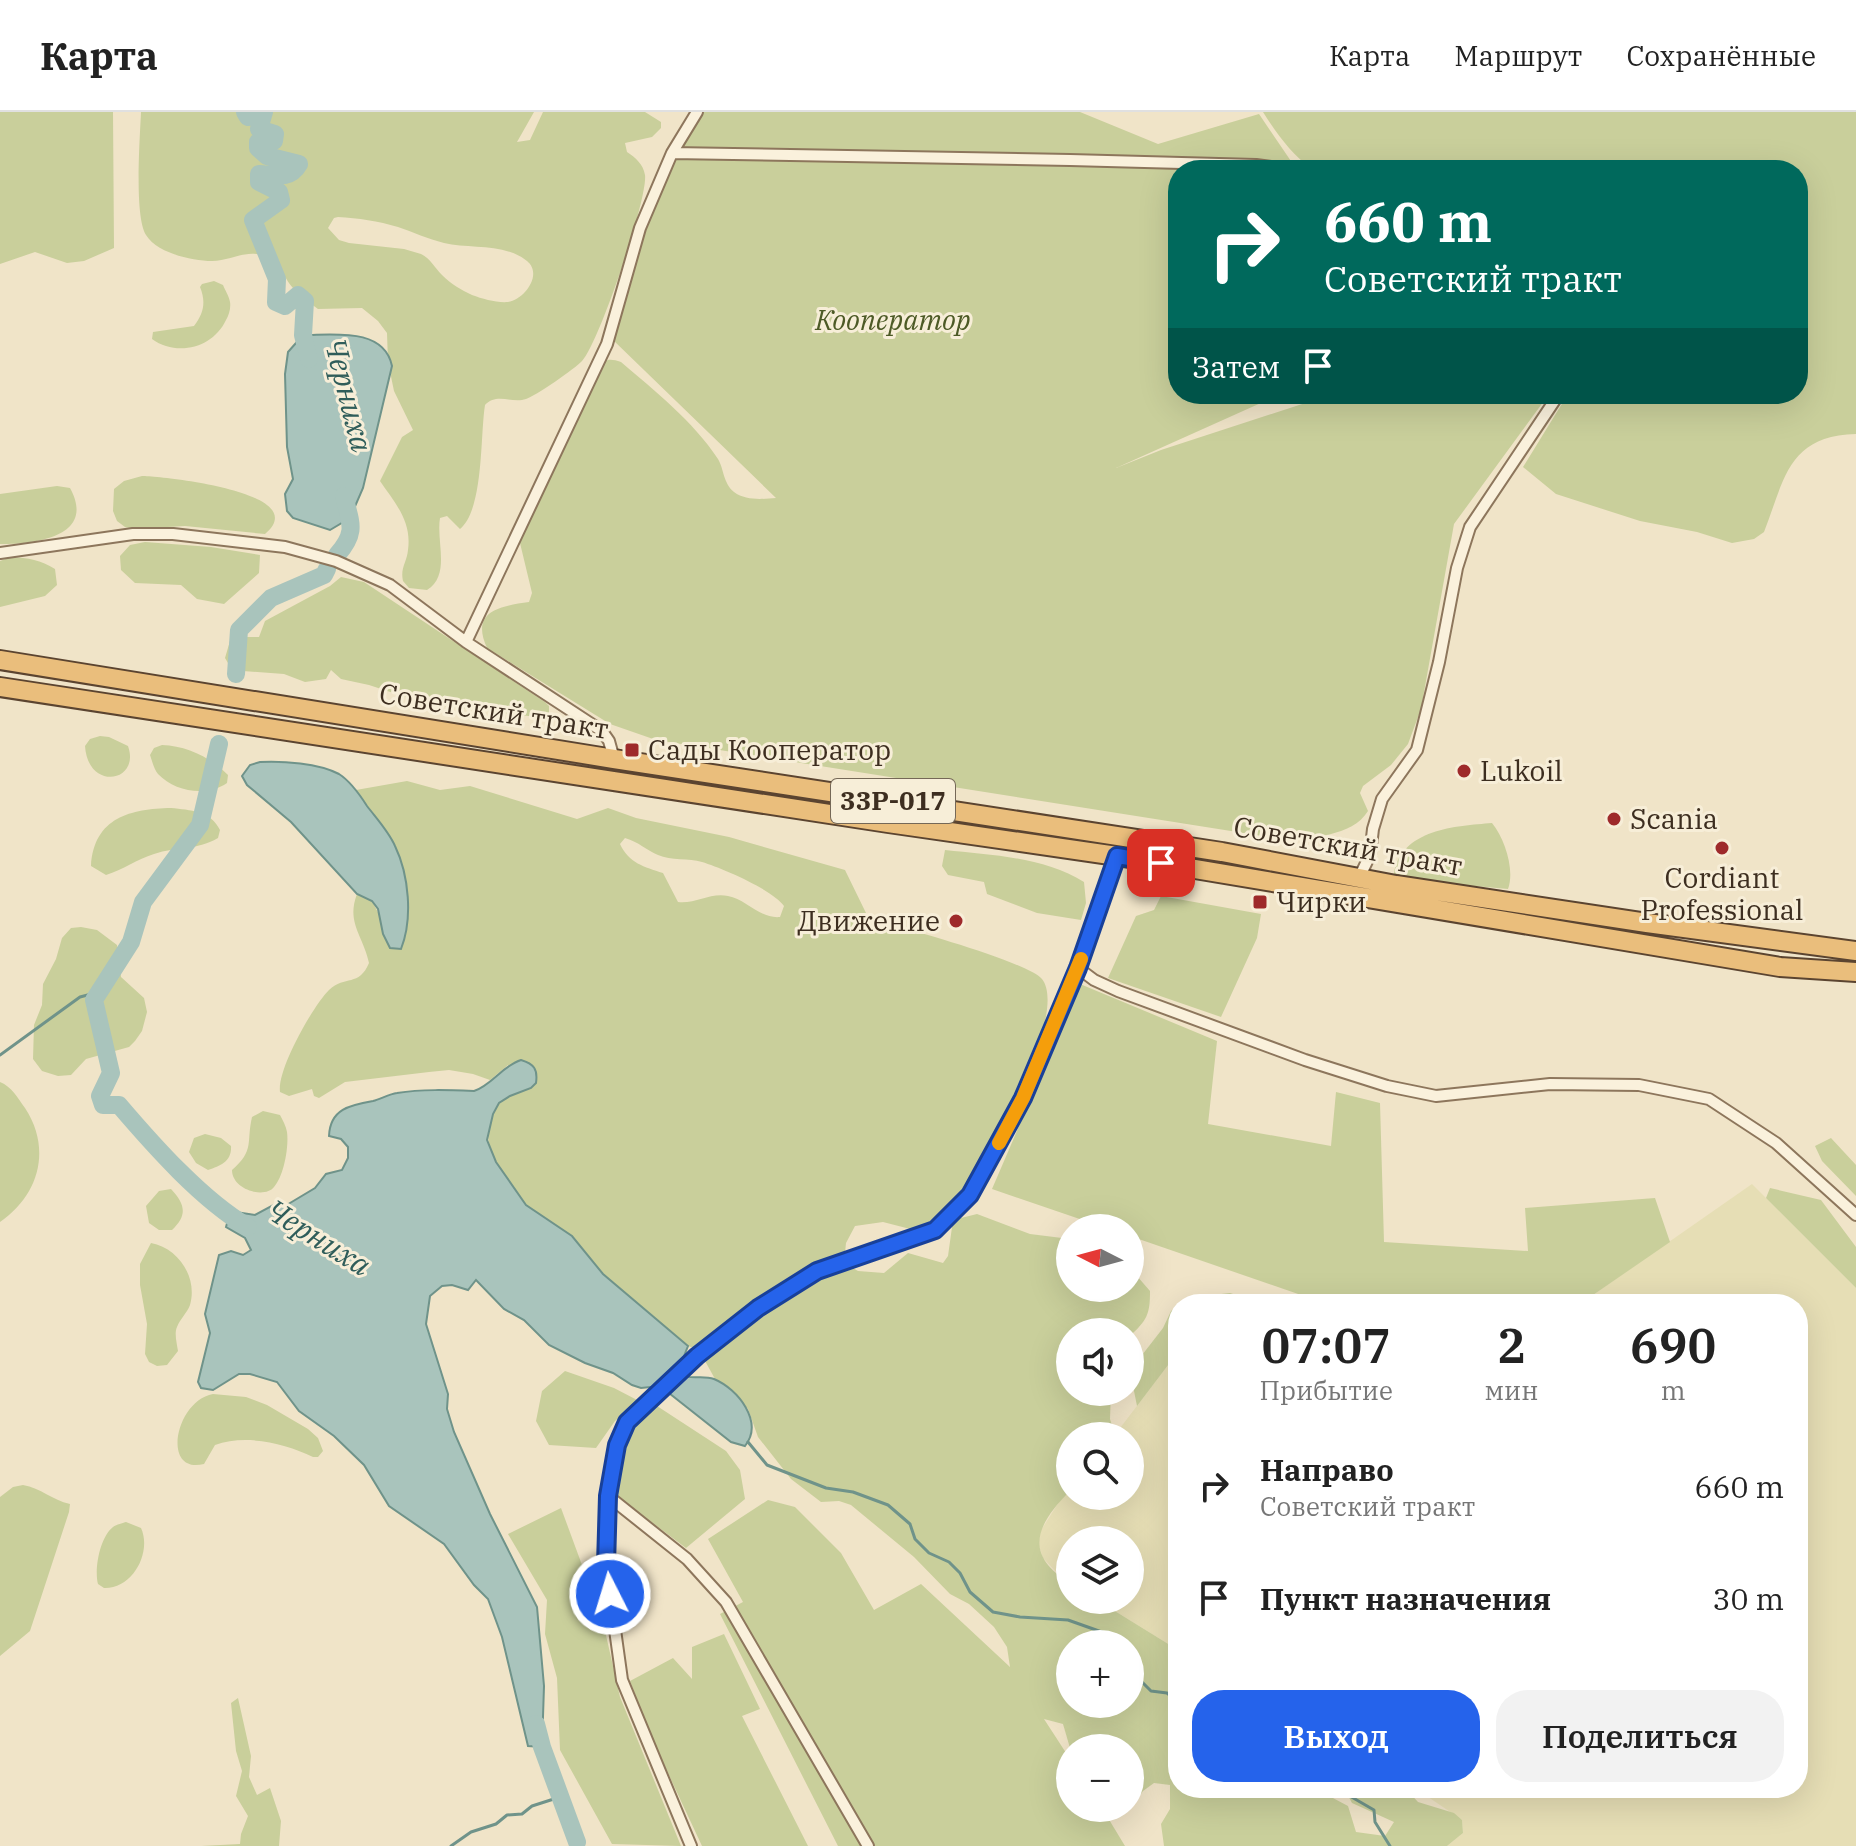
<!DOCTYPE html>
<html lang="ru">
<meta charset="utf-8">
<style>
body{margin:0;font-family:"IBM Plex Serif",serif;background:#f2f2f2;color:#222;height:100vh;display:flex;flex-direction:column;font-size:30px;white-space:nowrap}
*{box-sizing:border-box;margin:0}
p{font-size:26px;color:#767676}
.icon{flex:none;width:44px;height:44px;fill:none;stroke:currentColor;stroke-width:2;stroke-linecap:round;stroke-linejoin:round}
.map{position:relative;flex:1;overflow:hidden}
.side{position:absolute;left:1168px;top:1182px;width:640px;height:504px;display:flex;flex-direction:column;background:#fff;border-radius:32px;box-shadow:0 8px 32px #0002}
.side>*{flex:none}
.hud{position:absolute;left:1168px;top:48px;width:640px;height:244px;border-radius:32px;box-shadow:0 8px 32px #0002;background:#00695c;color:#fff;overflow:hidden}
.needle{width:52px;rotate:276deg}
.tools{position:absolute;left:1056px;top:1102px;display:grid;gap:16px}
.tools a{display:grid;place-items:center;width:88px;height:88px;border-radius:50%;background:#fff;box-shadow:0 8px 32px #0002;font-size:40px}
.pin{position:absolute;display:grid;place-items:center;width:68px;height:68px;color:#fff;margin:-34px;border-radius:16px;box-shadow:0 4px 12px #0006}
.me{position:absolute;width:88px;margin:-44px;rotate:355deg;stroke-linejoin:round;filter:drop-shadow(0 0 6px #0008)}
.turn{display:flex;align-items:center;gap:28px;height:168px;padding:0 24px;font-size:36px}
.turn .icon{width:104px;height:104px;stroke-width:2.5}
.turn b{display:block;font-size:56px;line-height:68px}
.then{display:flex;align-items:center;height:76px;padding:0 24px;background:#0003;gap:16px;font-size:30px}
.eta{display:flex;justify-content:space-evenly;align-items:center;height:136px;text-align:center}
.eta b{font-size:48px;font-weight:600;line-height:56px}
.primary-button{display:flex;gap:16px;margin-top:auto;padding:16px 24px}
.primary-button a{flex:1;height:92px;border-radius:32px;background:#2563eb;color:#fff;font-size:32px;font-weight:600;line-height:92px;text-align:center}
.primary-button a+a{background:#f2f2f2;color:#222}
ul{padding:0;list-style:none}
li{display:flex;align-items:center;gap:24px;height:112px;padding:0 24px}
li div{flex:1}
li b{display:block;font-size:30px}
li em{font-style:normal}
header{display:flex;align-items:center;gap:48px;box-sizing:border-box;height:112px;padding:0 40px;background:#fff;border-bottom:2px solid #e0e0e0}
header strong{font-size:38px}
nav{display:flex;gap:44px;margin-inline-start:auto;font-size:28px}
.map>svg:first-child{display:block}
</style>
<header>
<strong>Карта</strong>
<nav><a>Карта</a><a>Маршрут</a><a>Сохранённые</a></nav>
</header>
<div class="map">
<svg width="1856" height="1734" viewBox="0 0 1856 1734">
<rect width="100%" height="100%" fill="#f0e4c8"/>
<path fill="#e6deb5" d="M1752,1072L1856,1176V1734H1447L1463,1721L1462,1708L1415,1676H1798V1192H1580Z
M1178,1240V1538L1097,1488H1130V1428H1070V1471L1061,1465L1043,1446L1038,1431V1423L1059,1390L1070,1379V1384H1130V1324H1114Z"/>
<path fill="#c9cf9b" fill-rule="evenodd" d="M0,0H113L114,136L84,149L67,151L35,140L0,152Z
M141,0H534L517,30L530,28L543,0H645L661,10V16L652,25L625,31L627,40C636,46 643,52 645,63C648,87 598,233 582,249C576,256 534,285 526,287C512,292 497,280 485,293C480,324 484,397 460,417L447,404L440,406C436,430 451,463 427,478L409,476L403,469C400,456 407,450 408,438C412,409 395,391 380,369L402,325L413,318L394,279L388,250L387,221L378,209L362,196L318,197C310,191 301,185 294,177C285,168 279,150 267,145C247,136 231,149 212,149C192,149 157,141 146,123C134,103 140,26 141,0ZM338,105C358,106 378,109 398,115C413,120 428,127 444,131C470,137 505,131 527,149C543,162 525,187 508,190C497,191 483,187 472,183C461,178 451,172 442,163C434,155 431,147 421,142L404,137L349,131L339,128L328,116L334,106Z
M702,0H1080L1158,32L1259,2L1297,58H1178V282H1281L1116,356L1161,338L1333,282H1549L1454,412L1421,597L1408,632L1391,653L1363,674L1360,681L1368,699C1352,725 1310,726 1281,727L656,628L610,612L487,536C470,499 500,494 529,490L532,481L520,431L522,410L600,254C607,246 611,247 621,250C655,279 693,309 718,347C724,357 723,371 734,380C746,389 763,387 776,386L613,228L638,130L685,28Z
M1263,0H1856V322C1788,324 1785,366 1764,420L1754,427L1732,431L1697,420L1640,409L1556,382L1523,355L1568,282H1798V58H1313C1292,43 1277,22 1263,0Z
M214,169L223,173C225,178 229,184 230,190C231,196 229,203 226,208C213,236 177,245 152,227L153,220L194,214C204,201 206,190 200,175L202,172Z
M142,364C161,364 315,380 265,422L185,414L134,417L125,415L117,409L113,399L114,377L124,369Z
M57,374L70,376C97,425 34,432 0,432V382Z
M145,430L211,435L260,443L259,461L224,492L197,487L181,473L135,471L121,458L120,444L130,433Z
M11,445C28,446 41,448 55,457L57,473L45,484L0,495V449Z
M341,465L364,470L545,590L549,594V602L545,606L427,592L369,573L341,567L331,558L326,567L305,570L284,562L243,559L228,551L225,546L230,529L234,525H259L265,509L330,474Z
M100,624L109,625L128,634C141,670 88,680 85,634L90,627Z
M162,633C187,634 210,645 228,663L227,671C207,685 175,680 158,662C154,657 152,649 150,643L154,636Z
M407,669L440,678L470,674L577,707L608,696L636,706L729,725L845,758L866,801L864,806L869,812C879,813 889,813 899,815C923,821 1030,852 1042,867C1068,900 996,1033 975,1064C959,1086 939,1102 918,1119L883,1110L855,1114L846,1131L844,1151L858,1159L884,1161L908,1141L943,1151L948,1144L953,1108L977,1102L1030,1122L1070,1127V1176H1130V1156L1150,1179C1150,1203 1147,1208 1130,1224V1220H1070V1280H1111L1110,1307L1115,1323L1070,1324V1379C1037,1412 1022,1442 1070,1471V1488H1097L1178,1538V1676H1314L1348,1694L1356,1720L1385,1724L1394,1710L1352,1691L1344,1676H1405L1418,1690L1454,1701L1462,1708L1463,1721L1447,1734H1164L1161,1712L1170,1697V1673L1154,1671L1143,1679L1138,1686L1130,1687V1636H1070L1063,1612L1044,1607L1070,1647V1696H1102L1125,1734H838L720,1502L743,1490L708,1427L768,1388L795,1395L841,1441L874,1498L921,1472L1010,1555L1007,1535L994,1515L969,1492L950,1482L914,1445L851,1393L839,1389L821,1390L791,1367L758,1325L748,1297L728,1275L715,1267L699,1238L688,1234C661,1209 629,1190 604,1163C593,1151 584,1136 572,1125C559,1113 541,1106 527,1094C502,1072 472,1023 498,992C506,983 520,980 531,976L508,953L490,968L473,962L449,958L429,960L345,970L319,986L314,984L312,977L289,984L280,980C277,957 313,894 329,878C345,863 359,875 369,851C363,823 346,811 357,782L372,789L382,808L383,822L401,837C406,827 406,817 407,806C410,750 387,721 356,678ZM625,726C639,730 646,738 658,743C671,749 689,746 702,750C722,756 773,778 784,794L780,805C760,807 746,787 728,784C711,780 696,792 678,790L663,761C644,755 629,751 620,732ZM1070,1532H1130V1592H1070Z
M171,696C190,698 211,699 220,718L218,726C196,739 177,734 154,742C137,747 123,758 106,763L91,754C94,705 131,697 171,696Z
M1492,711C1505,727 1515,758 1508,777L1452,772L1394,762C1401,717 1456,714 1492,711Z
M945,738C991,743 1044,745 1084,770L1086,791L1081,808L1037,801L987,782L984,770L948,763L942,754Z
M1161,784L1261,802L1257,826L1221,905L1108,866L1136,804L1154,798Z
M81,815L97,818L117,833L121,865L144,886L147,900L142,919L135,929L129,935L86,947L71,963L58,964L42,959L33,947L34,913L42,893L43,872L56,847L62,826L71,816Z
M1080,872L1217,929L1208,1012L1331,1034L1336,980L1380,991L1384,1130L1528,1139L1525,1096L1655,1086L1670,1130L1580,1192H1327L1130,1124V1116H1106L992,1077Z
M0,970C12,975 17,985 25,996C52,1037 39,1083 0,1110Z
M263,999L280,1003C283,1009 286,1014 287,1020C289,1034 284,1064 274,1075C265,1087 232,1078 232,1058C255,1038 246,1031 252,1005Z
M205,1022L221,1026L231,1034C232,1049 221,1054 208,1058L196,1051L189,1040L194,1026Z
M1831,1026L1856,1053V1084L1822,1049L1815,1034Z
M1770,1076L1821,1088L1856,1135V1176L1766,1086Z
M171,1077C185,1092 188,1103 172,1118H159L149,1111L146,1094L159,1079Z
M151,1131C178,1136 198,1165 190,1193C187,1201 180,1207 177,1215C174,1221 177,1232 178,1239L167,1253L157,1254L149,1250L145,1242L147,1212L140,1173V1152Z
M1230,1181L1264,1192H1178V1240L1137,1294L1132,1269L1139,1247L1163,1216L1171,1199L1187,1186Z
M565,1259L614,1276L639,1289L615,1309L596,1336L549,1333L536,1309L542,1279Z
M213,1282L246,1285L267,1293L308,1317L318,1326L323,1339L318,1345H313C285,1331 245,1322 215,1333L204,1352C161,1363 175,1289 213,1282Z
M657,1294L726,1339L740,1358L745,1387L686,1436L618,1385C609,1339 621,1322 657,1294Z
M23,1373C41,1376 52,1388 70,1392L69,1400L30,1519L0,1544V1385L13,1375Z
M561,1396L603,1510L620,1585L681,1734L612,1732L560,1638L557,1566L545,1522L547,1488L508,1422Z
M126,1410L141,1416C152,1440 133,1477 104,1476L98,1472C94,1457 100,1425 113,1415C115,1413 123,1411 126,1410Z
M724,1522L760,1597L742,1604L808,1734H702L653,1629L630,1569L673,1546L692,1567V1535Z
M238,1586L251,1644L249,1665L257,1683L270,1676L281,1709L279,1734H201L240,1732L241,1722L248,1704L236,1684L242,1659L236,1639L231,1591Z"/>
<path fill="#a9c4bc" stroke="#6f938a" stroke-width="2" d="M303,223C333,223 384,215 392,254L363,376L350,406L330,418L293,406L287,399L285,382L293,367L287,335L285,262L288,240Z
M260,650C283,649 318,651 339,662C350,669 360,683 367,694C377,707 389,720 395,734C409,763 413,807 401,837L390,836L383,822L378,797L372,789L357,782L291,710L247,673L242,664L250,653Z
M521,948C534,952 538,957 536,971L531,976L510,984L499,991L493,1002L487,1028L496,1050L526,1093L572,1124L603,1162L688,1234L678,1259C687,1270 701,1262 714,1267C738,1277 764,1310 745,1334L731,1330L660,1274L641,1276L632,1273L613,1261L585,1251L549,1233L524,1208L504,1197L476,1168L468,1178L452,1173L442,1174L430,1184L426,1212L448,1282L447,1297L454,1320L490,1402L537,1495L544,1574L542,1635L528,1634L502,1525L488,1487L474,1473L444,1432L389,1394L364,1353L334,1324L299,1299L277,1270L250,1262H239L213,1278L201,1276L198,1270L210,1221L205,1202L219,1143L231,1139L243,1143L251,1138L245,1126L226,1115L229,1104L236,1100L255,1103L277,1091L285,1094L315,1076L326,1062L342,1058L348,1046V1035L341,1027L329,1024C330,997 350,993 373,989C381,987 389,982 397,981C422,977 448,978 474,979C492,973 502,954 521,948Z"/>
<g fill="none" stroke-linecap="round" stroke-linejoin="round">
<path stroke="#6f938a" stroke-width="3" d="M0,943L80,885L99,880
M748,1330L767,1353L826,1376L853,1380L888,1393L910,1412L915,1427L929,1441L949,1450L960,1461L970,1480L993,1500L1020,1505L1068,1508L1113,1524L1116,1532
M1130,1566L1140,1568L1151,1579L1167,1581L1178,1590
M1336,1676L1374,1698L1375,1710L1390,1734
M451,1734L471,1720L496,1712L507,1703L522,1702L532,1694L560,1685"/>
<path stroke="#a9c4bc" stroke-width="18" d="M245,0L248,5L252,0
M264,0L259,17L275,22L274,29L258,30V36L267,44L299,52C290,68 275,63 259,62V70L279,80L281,88L253,108L277,167L276,190L285,194L298,183L305,189L303,223L309,247
M337,443C357,420 351,412 344,384
M236,562L239,518L271,486L324,463L327,457
M219,632L200,713L143,790L131,830L94,888L111,961L100,984L103,993H119C154,1034 202,1088 248,1115
M536,1612L542,1635L577,1730"/>
<g stroke="#8d765c" stroke-width="14">
<path id="minor" d="M672,41L1070,48L1256,53L1294,58
M0,441L133,422H173L285,435L336,449L390,473L466,530L602,619L609,629L614,647
M466,530L607,232L640,116L672,41L697,0
M1359,766L1370,743L1373,717L1382,687L1417,638L1439,550L1457,456L1470,415L1559,282
M1078,856L1094,868L1118,879L1305,948L1387,974L1436,984L1550,972L1639,973L1709,987L1776,1031L1856,1103
M608,1384L687,1447L726,1490L868,1734
M691,1734L622,1568L606,1453L608,1384L617,1333L627,1310L659,1278L758,1196L817,1159L935,1118L970,1083L1023,986L1078,856L1117,744"/>
</g>
<g stroke="#5b4430" stroke-width="22">
<path id="trunk" d="M0,548L614,647L1222,740L1396,773L1647,811L1856,839
M0,575L888,711L1117,744L1780,855L1856,860"/>
</g>
<use href="#minor" stroke="#faf1dc" stroke-width="10"/>
<use href="#trunk" stroke="#eabe7c" stroke-width="18"/>
</g>
<g fill="none" stroke-linecap="round" stroke-linejoin="round">
<g stroke="#184099" stroke-width="20">
<path id="route" d="M610,1482L606,1453L608,1384L617,1333L627,1310L697,1244L758,1196L817,1159L935,1118L970,1083L1023,986L1078,856L1117,744L1161,751"/>
</g>
<use href="#route" stroke="#2563eb" stroke-width="14"/>
<path stroke="#f59e0b" stroke-width="14" d="M999,1031L1023,986L1081,847"/>
</g>
<g fill="#9e2a2b" stroke="#f7eed8" stroke-width="3">
<rect x="624" y="630" width="16" height="16" rx="4"/>
<circle cx="1464" cy="659" r="8"/>
<circle cx="1614" cy="707" r="8"/>
<circle cx="1722" cy="736" r="8"/>
<rect x="1252" y="782" width="16" height="16" rx="4"/>
<circle cx="956" cy="809" r="8"/>
</g>
<g text-anchor="middle" stroke-width="6" stroke-linejoin="round" paint-order="stroke">
<rect fill="#f7eed8" stroke="#756857" stroke-width="2" x="831" y="667" width="124" height="44" rx="6"/>
<g font-size="26" font-weight="bold" fill="#3d2e20">
<text x="893" y="698">33Р-017</text>
</g>
<g font-size="28" font-style="italic" fill="#4d5a26" stroke="#f7eed8">
<text x="893" y="218">Кооператор</text>
</g>
<g font-size="28" fill="#3d2e20" stroke="#f7eed8">
<text transform="translate(494 599) rotate(9)" y="10">Советский тракт</text>
<text transform="translate(1348 734) rotate(10)" y="10">Советский тракт</text>
</g>
<g font-size="28" fill="#3d2e20" stroke="#f7eed8" text-anchor="start">
<text x="648" y="648">Сады Кооператор</text>
<text x="1480" y="669">Lukoil</text>
<text x="1630" y="717">Scania</text>
<text x="1722" y="776" text-anchor="middle">Cordiant<tspan x="1722" dy="32">Professional</tspan></text>
<text x="1276" y="800">Чирки</text>
<text x="940" y="819" text-anchor="end">Движение</text>
</g>
<g font-size="30" font-style="italic" fill="#2f5d5a" stroke="#f7eed8">
<text transform="translate(348 283) rotate(76)" y="10">Черниха</text>
<text transform="translate(318 1126) rotate(32)" y="10">Черниха</text>
</g>
</g>
</svg>
<div class="tools">
<a><svg class="needle" viewBox="-14 -14 28 28"><path d="M0-13l5 13h-10z" fill="#e53935"/><path d="M0 13l5-13h-10z" fill="#767676"/></svg></a>
<a><svg class="icon" aria-label="sound" viewBox="0 0 24 24"><path d="M4 9h4l5-4v14l-5-4H4zM17 9q2 3 0 6"/></svg></a>
<a><svg class="icon" aria-label="search" viewBox="0 0 24 24"><circle cx="10" cy="10" r="6"/><path d="M15 15l6 6"/></svg></a>
<a><svg class="icon" aria-label="layers" viewBox="0 0 24 24"><path d="M12 4l9 5-9 5-9-5zM3 14l9 5 9-5"/></svg></a>
<a>+</a>
<a>−</a>
</div>
<div class="pin" style="left:1161px;top:751px;background:#d93025"><svg class="icon" aria-label="arrive" viewBox="0 0 24 24"><path d="M6 21V4h12l-3 4 3 4H6"/></svg></div>
<svg class="me" style="left:610px;top:1482px" viewBox="-20 -20 40 40"><circle r="17" fill="#2563eb" stroke="#fff" stroke-width="3"/><path d="M0-11L8 9 0 5-8 9z" fill="#fff"/></svg>
<div class="hud">
<div class="turn"><svg class="icon" aria-label="right" viewBox="0 0 24 24"><path d="M7 20v-9h11M14 6l5 5-5 5"/></svg><div><b>660 m</b>Советский тракт</div></div>
<div class="then">Затем<svg class="icon" aria-label="arrive" viewBox="0 0 24 24"><path d="M6 21V4h12l-3 4 3 4H6"/></svg></div>
</div>
<section class="side">
<div class="eta">
<div><b>07:07</b><p>Прибытие</p></div>
<div><b>2</b><p>мин</p></div>
<div><b>690</b><p>m</p></div>
</div>
<ul>
<li><svg class="icon" aria-label="right" viewBox="0 0 24 24"><path d="M7 20v-9h11M14 6l5 5-5 5"/></svg><div><b>Направо</b><p>Советский тракт</p></div><em>660 m</em></li>
<li><svg class="icon" aria-label="arrive" viewBox="0 0 24 24"><path d="M6 21V4h12l-3 4 3 4H6"/></svg><div><b>Пункт назначения</b></div><em>30 m</em></li>
</ul>
<div class="primary-button"><a>Выход</a><a>Поделиться</a></div>
</section>
</div>
